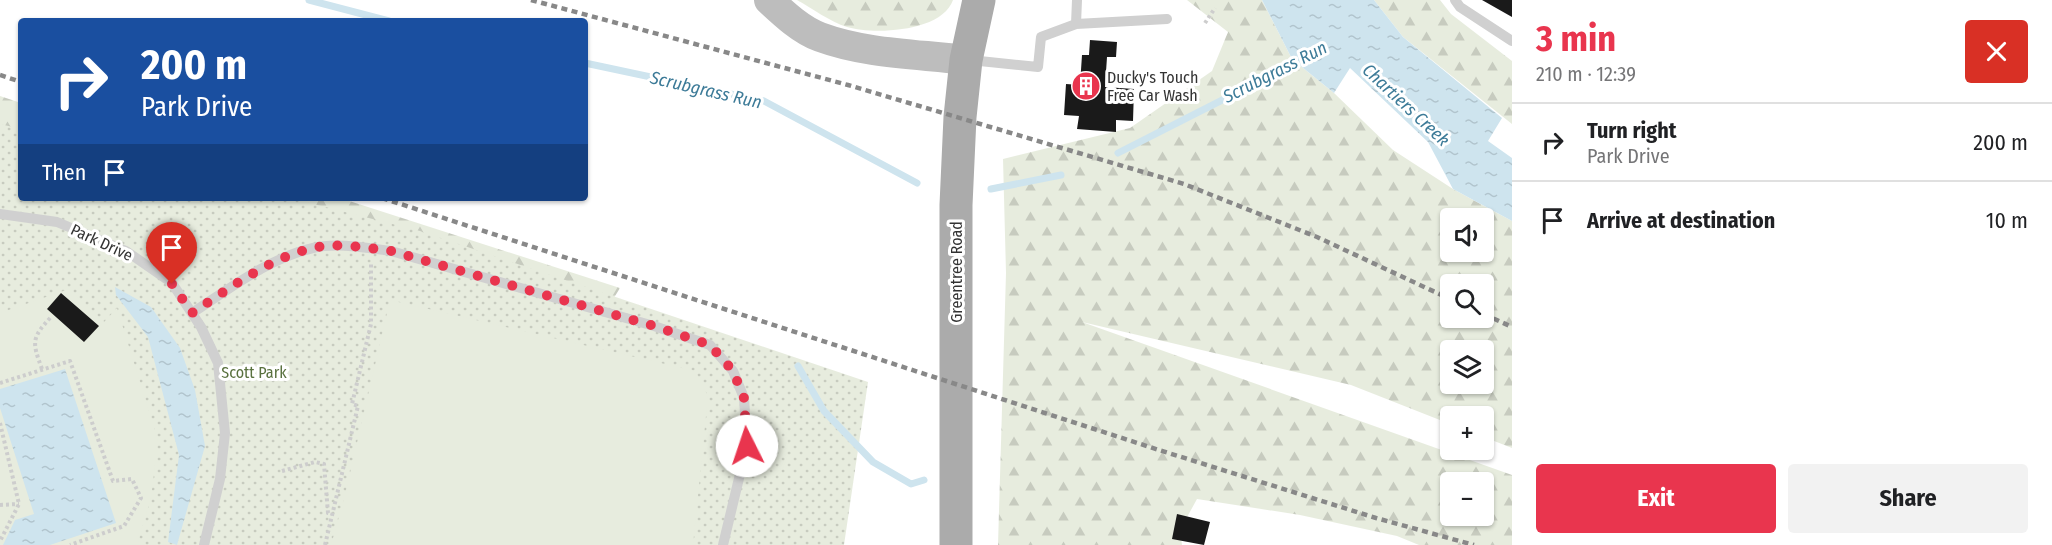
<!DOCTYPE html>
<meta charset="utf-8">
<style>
body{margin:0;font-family:"Fira Sans Condensed",sans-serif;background:#f2f2f2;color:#202124;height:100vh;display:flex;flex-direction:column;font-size:22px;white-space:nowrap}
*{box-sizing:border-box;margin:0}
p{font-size:20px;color:#757577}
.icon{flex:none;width:33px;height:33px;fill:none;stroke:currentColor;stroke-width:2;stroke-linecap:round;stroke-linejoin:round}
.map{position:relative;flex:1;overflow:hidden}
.sheet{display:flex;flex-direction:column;background:#fff;width:540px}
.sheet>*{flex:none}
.top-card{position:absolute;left:18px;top:18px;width:570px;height:183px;border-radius:6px;box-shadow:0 2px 4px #0004;background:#1a4fa0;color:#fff;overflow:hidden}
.controls{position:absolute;left:1440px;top:208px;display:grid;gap:12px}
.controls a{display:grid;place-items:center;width:54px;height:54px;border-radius:6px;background:#fff;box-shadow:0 2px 4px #0004;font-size:30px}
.pin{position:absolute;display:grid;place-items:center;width:51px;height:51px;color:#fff;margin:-62px -26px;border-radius:50% 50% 50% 0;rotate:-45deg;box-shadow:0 0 6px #0007}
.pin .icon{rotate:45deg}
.me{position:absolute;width:66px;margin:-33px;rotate:356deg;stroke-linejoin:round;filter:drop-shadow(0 0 4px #0008)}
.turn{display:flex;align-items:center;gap:21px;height:126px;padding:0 24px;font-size:27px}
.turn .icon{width:78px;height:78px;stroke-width:2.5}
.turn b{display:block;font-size:42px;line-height:51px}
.then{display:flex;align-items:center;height:57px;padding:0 24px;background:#0003;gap:12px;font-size:22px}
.round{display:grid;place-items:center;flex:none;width:63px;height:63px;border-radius:6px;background:#f2f2f2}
.overview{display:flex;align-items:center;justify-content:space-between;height:102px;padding:0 24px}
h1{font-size:36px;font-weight:700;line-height:45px;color:#e9354e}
.cta{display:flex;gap:12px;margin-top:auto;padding:12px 24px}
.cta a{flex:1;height:69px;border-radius:6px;background:#e9354e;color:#fff;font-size:24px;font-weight:700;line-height:69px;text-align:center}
.cta a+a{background:#f2f2f2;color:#202124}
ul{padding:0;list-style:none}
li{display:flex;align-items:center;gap:18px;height:78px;padding:0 24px;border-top:2px solid #e0e0e0}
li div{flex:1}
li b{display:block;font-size:22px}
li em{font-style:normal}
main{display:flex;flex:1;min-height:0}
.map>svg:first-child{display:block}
</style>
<main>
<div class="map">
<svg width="1512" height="545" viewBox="0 0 1512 545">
<defs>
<pattern id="forest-firs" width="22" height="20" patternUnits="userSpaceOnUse" patternTransform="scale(1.5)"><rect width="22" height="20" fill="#e7ecde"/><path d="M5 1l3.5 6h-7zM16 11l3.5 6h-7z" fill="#c7cbbf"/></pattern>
<pattern id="park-dots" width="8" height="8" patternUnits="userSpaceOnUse" patternTransform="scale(1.5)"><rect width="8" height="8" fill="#e7ecde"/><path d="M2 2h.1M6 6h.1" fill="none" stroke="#c7cbbf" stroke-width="1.8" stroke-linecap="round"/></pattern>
<pattern id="water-ripples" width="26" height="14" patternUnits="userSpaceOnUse" patternTransform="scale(1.5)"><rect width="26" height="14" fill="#cee4ee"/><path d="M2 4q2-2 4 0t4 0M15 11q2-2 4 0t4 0" fill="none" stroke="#b1c4cd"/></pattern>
</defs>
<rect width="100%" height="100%" fill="#fff"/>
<path fill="url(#forest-firs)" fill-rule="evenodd" d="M797,0H953C942,32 874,35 847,27C830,22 812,8 797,0Z
M1187,0H1262L1292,59L1334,93L1393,150L1453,189L1512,221V448L1484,437V417H1450V424L1351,385L1082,322L1512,475V545H1419L1397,536L1300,515L1197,499L1180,530L1182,545H998L1006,273L1003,159L1130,128L1212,71L1228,32ZM1450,219H1484V252H1450ZM1450,285H1484V318H1450ZM1450,351H1484V384H1450ZM1450,483H1484V516H1450Z
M1374,0H1440L1451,14L1512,61V124L1403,37Z
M0,96L21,103V168L0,163Z
M118,198H340L620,288L612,301Z"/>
<path fill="url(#park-dots)" d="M0,124L21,129V198H290L420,231L868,382L844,545H0Z"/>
<path fill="#e7ecde" d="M69,289L104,322L117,308L158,440L151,498L137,545H0V313Z
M390,300L695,371L708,396L693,545H331L344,499Z"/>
<path fill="url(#water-ripples)" d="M1262,0H1374L1403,37L1502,118L1488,141L1512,158V221L1453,189L1428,142L1350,68L1334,93L1292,59Z
M115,287L151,307L180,348L195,390L205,446L177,545L168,542L179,455L148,337L116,295Z
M65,369L116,523L50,545H3L15,520L34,514L0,408V389Z"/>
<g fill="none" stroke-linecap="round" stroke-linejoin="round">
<path stroke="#cee4ee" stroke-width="7" d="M309,0L389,21
M585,63L764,101L917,183
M1118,153L1303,59
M991,189L1061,175
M798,366L824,411L873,462L911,484L924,480"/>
</g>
<path fill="#1a1a1a" d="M1482,0H1512V17Z
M1090,40L1117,42L1116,57H1107L1105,87L1134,89L1133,121L1116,120V132L1077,129L1079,116L1064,115L1066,84L1080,85L1082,55H1089Z
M61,293L99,326L84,342L47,309Z
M1177,514L1210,522L1204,545L1172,539Z"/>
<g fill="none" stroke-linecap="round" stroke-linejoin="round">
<path stroke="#cdcdcd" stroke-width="4" stroke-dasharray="3 3" stroke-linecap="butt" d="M1205,23L1215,8
M42,369C32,342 31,338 52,316
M0,383L70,361L113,481L132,479L141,498L124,526L70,545
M0,423L19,504L0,541
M282,471L315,462L324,464L328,513L332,514
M0,505L19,504
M325,545L358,406L352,404L371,324V263"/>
<path stroke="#d0d0d0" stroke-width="10" d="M1455,0L1460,7L1512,41
M1076,24L1167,19
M970,60L1038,67L1041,37L1076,24L1077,0
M0,214L57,222L126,251L172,283L201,327L218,363L225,433L220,479L204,545
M192,313C229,289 269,258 313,248C337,242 367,248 391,251L654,326L710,345L733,371L744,398L747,445L723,545"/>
<path stroke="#bdbdbd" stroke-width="30" d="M769,0C784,14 801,30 820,37C866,54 918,54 966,60"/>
<path stroke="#ababab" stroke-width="33" d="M956,545V205L960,117L966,60L979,0"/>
<path stroke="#888" stroke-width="4.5" stroke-dasharray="6 4.5" stroke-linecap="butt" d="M531,0L848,85L1184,184L1317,237L1450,299
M0,75L21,82
M382,198L1159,450L1376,518L1474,545
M1484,314L1512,327"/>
</g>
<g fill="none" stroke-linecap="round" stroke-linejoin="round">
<path stroke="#e9354e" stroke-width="10" stroke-dasharray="0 18" d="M172,284L192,313C229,289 269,258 313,248C337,242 367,248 391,251L654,326L710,345L733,371L744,398L747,446"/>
</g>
<defs>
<g id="building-disc" transform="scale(1.5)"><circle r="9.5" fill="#e9354e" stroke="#fff"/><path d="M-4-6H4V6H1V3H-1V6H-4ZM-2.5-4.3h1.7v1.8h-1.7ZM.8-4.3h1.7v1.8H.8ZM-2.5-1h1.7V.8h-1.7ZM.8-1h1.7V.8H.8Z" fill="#fff"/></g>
</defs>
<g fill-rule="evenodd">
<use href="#building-disc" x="1086" y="86"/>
</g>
<g text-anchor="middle" stroke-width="6" stroke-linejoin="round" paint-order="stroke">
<g font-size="16" fill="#333" stroke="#fff" text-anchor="start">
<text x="1107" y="83">Ducky's Touch<tspan x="1107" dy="18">Free Car Wash</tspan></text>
</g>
<g font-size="16" fill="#333" stroke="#fff">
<text transform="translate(102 242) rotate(25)" y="6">Park Drive</text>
<text transform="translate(956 272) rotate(-90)" y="6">Greentree Road</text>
</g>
<g font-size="16" fill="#59713e" stroke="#fff">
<text x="254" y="378">Scott Park</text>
</g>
<g font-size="18" font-style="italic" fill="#3d7b98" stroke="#fff">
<text transform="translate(1275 72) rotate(-27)" y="6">Scrubgrass Run</text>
<text transform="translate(706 90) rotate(13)" y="6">Scrubgrass Run</text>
<text transform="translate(1406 105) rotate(43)" y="6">Chartiers Creek</text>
</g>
</g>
</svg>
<div class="controls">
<a><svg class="icon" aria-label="sound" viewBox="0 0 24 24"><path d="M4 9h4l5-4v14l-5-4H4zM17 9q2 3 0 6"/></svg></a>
<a><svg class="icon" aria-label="search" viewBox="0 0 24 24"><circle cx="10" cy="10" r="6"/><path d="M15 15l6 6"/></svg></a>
<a><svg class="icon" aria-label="layers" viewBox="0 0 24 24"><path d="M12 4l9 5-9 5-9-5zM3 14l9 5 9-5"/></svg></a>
<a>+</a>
<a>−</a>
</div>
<div class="pin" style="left:172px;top:284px;background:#d93025"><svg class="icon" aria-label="arrive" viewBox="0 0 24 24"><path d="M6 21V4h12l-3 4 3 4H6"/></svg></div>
<svg class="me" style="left:747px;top:446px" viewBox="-20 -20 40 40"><circle r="19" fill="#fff"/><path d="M0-13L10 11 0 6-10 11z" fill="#e9354e"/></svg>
<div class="top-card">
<div class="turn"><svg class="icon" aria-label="right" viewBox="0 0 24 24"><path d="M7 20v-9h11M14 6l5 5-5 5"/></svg><div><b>200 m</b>Park Drive</div></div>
<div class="then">Then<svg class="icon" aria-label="arrive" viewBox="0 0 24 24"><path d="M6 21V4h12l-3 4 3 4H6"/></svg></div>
</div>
</div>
<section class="sheet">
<div class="overview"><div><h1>3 min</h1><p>210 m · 12:39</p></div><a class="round" style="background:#d93025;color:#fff"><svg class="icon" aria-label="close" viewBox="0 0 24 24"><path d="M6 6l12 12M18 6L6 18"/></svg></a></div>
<ul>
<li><svg class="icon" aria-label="right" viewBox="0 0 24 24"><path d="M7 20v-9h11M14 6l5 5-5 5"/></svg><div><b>Turn right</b><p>Park Drive</p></div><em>200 m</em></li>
<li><svg class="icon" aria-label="arrive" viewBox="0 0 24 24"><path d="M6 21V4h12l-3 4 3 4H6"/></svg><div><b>Arrive at destination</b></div><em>10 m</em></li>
</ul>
<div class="cta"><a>Exit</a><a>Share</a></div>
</section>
</main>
